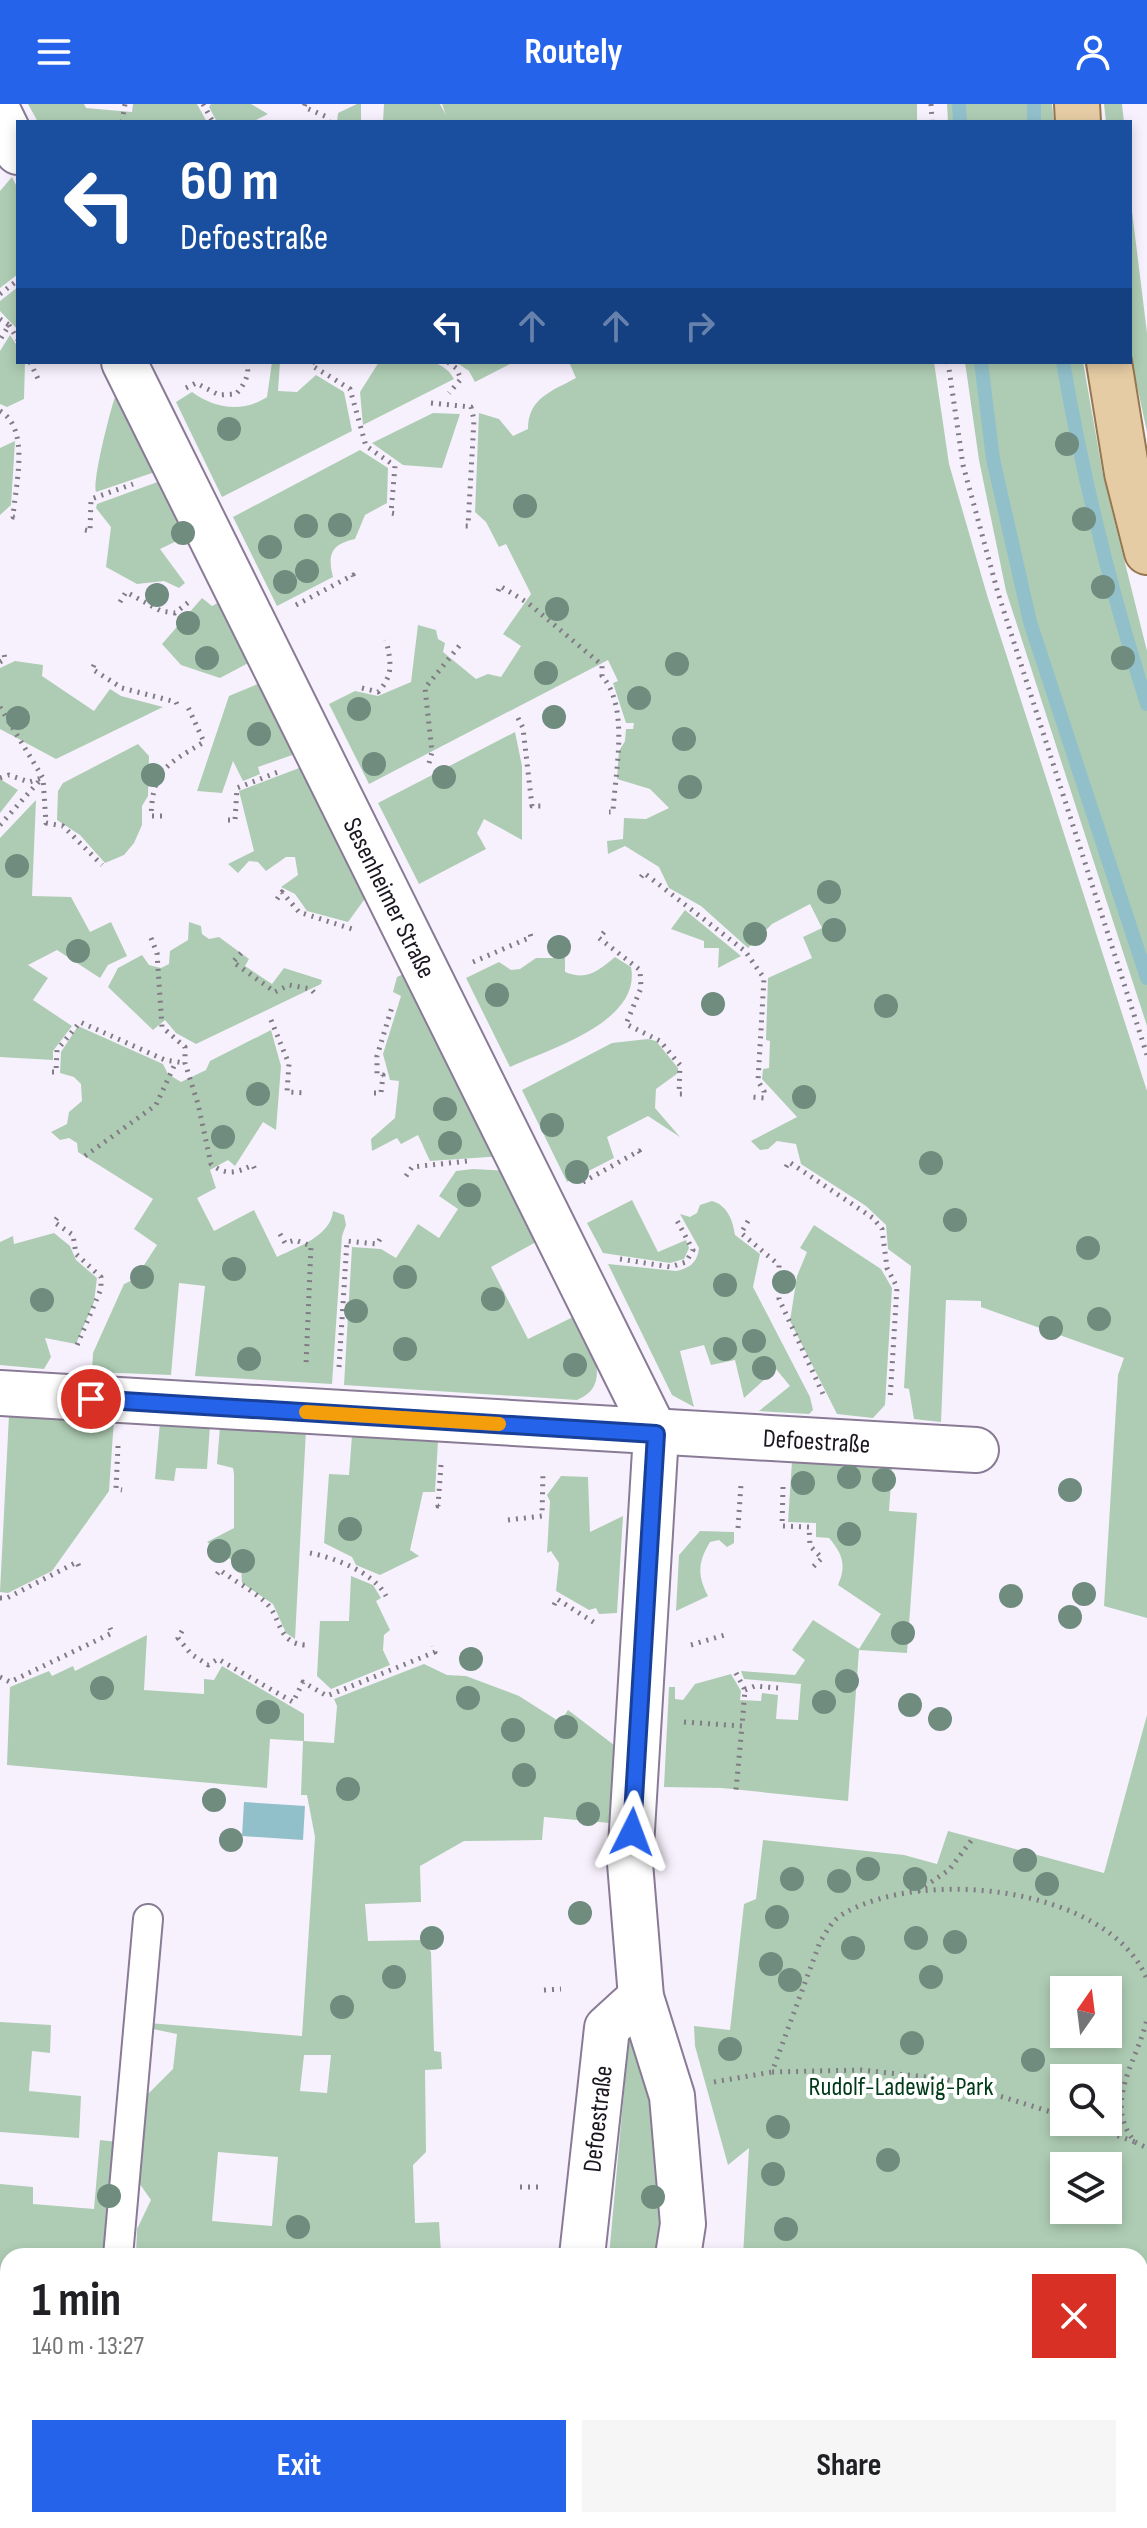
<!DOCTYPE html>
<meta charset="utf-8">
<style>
body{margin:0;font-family:"Sofia Sans Condensed",sans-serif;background:#f6f6f6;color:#202124;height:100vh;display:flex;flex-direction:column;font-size:30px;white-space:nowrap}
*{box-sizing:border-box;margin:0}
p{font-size:26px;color:#757577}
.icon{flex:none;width:44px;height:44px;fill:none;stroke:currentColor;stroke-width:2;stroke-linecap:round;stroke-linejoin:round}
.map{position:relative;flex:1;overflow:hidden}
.drawer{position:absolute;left:0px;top:2144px;width:1148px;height:280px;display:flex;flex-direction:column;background:#fff;border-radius:24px 24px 0 0;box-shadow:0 4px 12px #0003}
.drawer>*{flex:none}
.top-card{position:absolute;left:16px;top:16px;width:1116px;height:244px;border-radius:0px;box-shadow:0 4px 12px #0003;background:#1a4fa0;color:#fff;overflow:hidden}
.needle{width:52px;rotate:14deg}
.tools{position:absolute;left:1050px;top:1872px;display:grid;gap:16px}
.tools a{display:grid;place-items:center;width:72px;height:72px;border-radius:0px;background:#fff;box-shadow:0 4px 12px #0003;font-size:40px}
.pin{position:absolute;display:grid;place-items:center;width:68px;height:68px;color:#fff;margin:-34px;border:4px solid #fff;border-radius:50%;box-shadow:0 2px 8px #0007}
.me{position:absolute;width:88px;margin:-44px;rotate:3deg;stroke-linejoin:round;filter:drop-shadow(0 0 6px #0008)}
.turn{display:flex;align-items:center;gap:28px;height:168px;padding:0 32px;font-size:36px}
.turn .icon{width:104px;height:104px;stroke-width:2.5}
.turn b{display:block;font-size:56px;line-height:68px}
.lanes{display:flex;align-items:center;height:76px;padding:0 32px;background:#0003;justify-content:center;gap:40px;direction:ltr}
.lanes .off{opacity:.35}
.round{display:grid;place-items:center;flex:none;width:84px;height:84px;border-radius:0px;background:#f6f6f6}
.summary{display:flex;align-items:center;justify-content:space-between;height:136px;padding:0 32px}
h1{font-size:48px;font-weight:700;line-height:60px}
.button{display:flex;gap:16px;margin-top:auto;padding:16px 32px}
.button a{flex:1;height:92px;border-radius:0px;background:#2563eb;color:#fff;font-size:32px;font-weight:700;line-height:92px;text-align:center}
.button a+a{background:#f6f6f6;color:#202124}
header{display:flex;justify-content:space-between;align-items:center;height:104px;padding:0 32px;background:#2563eb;color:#fff;font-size:36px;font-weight:700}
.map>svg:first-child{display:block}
</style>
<header><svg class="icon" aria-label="menu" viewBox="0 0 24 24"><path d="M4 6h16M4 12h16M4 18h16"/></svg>Routely<svg class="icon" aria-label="person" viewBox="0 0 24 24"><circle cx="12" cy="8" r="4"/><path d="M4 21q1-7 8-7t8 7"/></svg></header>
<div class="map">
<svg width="1147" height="2424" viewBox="0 0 1147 2424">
<rect width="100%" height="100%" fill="#f7f1fd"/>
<path fill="#aeccb3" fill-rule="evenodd" d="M28,0H84L86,4L132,8L133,0H197L207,18H38Z
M211,0H251L268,10L252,18H217L209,3Z
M357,0H361V18H337L338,9Z
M384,0H440L446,11L442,0H917V18H383Z
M947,0H1052L1054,18H948Z
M1104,0H1122L1124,18H1106Z
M12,73L18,85V170L0,184V87Z
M1130,91L1147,229V328L1130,249Z
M18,183V226L0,207V197Z
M10,231L18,243V258H25L24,295L7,303L0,300V247Z
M272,258H280L278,287L297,288L316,271L344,288L352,327L222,393L176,298L192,288C216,305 242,309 267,293Z
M379,258C404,258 441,249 454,275L363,321L360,288Z
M456,258H514L475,278L469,267Z
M569,258H934L949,360L987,491L1147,987V1514L1104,1502L1118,1271L1124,1254L981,1203V1197L946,1196L941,1318L914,1315L909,1285L904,1284L911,1162L888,1145L886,1121L866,1102L801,1060L796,1040L777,1037L768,1045L760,1046L751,1037L797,1013L762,975L763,965L769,964L770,937L766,936L768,874L812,854L803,833L822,824L810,800L772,820L748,844L701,802L669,784L659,763L625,742L608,750L607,737L623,735L624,714L646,715L669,704L650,685L617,675L619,647L625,637L626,625H633L634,619H626L613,579L618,577L608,556L369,680L329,600L355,587L378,592L411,578L418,521L436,526L438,535L445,539L443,548L476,575L488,570L501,573L521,542L503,530L531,490L506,440L499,443L486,418L475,408L479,309L499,315L513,332L528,325C528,294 552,287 576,274Z
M965,258H1083L1103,371L1147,547V922L1006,487L979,356Z
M120,291L158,367L96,388C92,378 110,307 115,293Z
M433,309L460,310L442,364L403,361L372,339Z
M15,337L11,401L0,411V344Z
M360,346L388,364L387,399L365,411L355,435C332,440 327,450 333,473L277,502L233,413Z
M163,376L202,464L185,433L160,445L185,479L179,484L164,477L137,480L106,463L111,423L96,404L97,400Z
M202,494L212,502L223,496L254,556L220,574L181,561L162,540Z
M15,557L43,561L42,572L94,607L110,585L121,592L163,603L56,655L0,625V564Z
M265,577L301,648L258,663L260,670L243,677L233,657L222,689L197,687L229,592Z
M515,628L522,662V736L484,715L477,729L486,745L419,780L378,699Z
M138,640L149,652L148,692L142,702V721L134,739L124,751L105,759L80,731L57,716L58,687L63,679Z
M307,661L371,794L364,796L348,818L307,807L295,790L281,783L298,771L295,753H286L266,767L258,758L249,757L238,769L228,760L254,747L239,687Z
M0,675L18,686L0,709Z
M36,696L32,792L71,793L90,828L111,818L127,852L108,861L100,874L57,846L28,861L48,874L33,896L72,922L53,947V956L0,953V734Z
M685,806L741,852L718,864L719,844H704V837L671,825Z
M189,818L201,822L202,830L209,835L219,833L249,855L245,862L272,880L284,864L322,876L321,880L196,940L176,929L165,916L153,926L108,883L118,864L142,851L149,861L161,864L169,860L170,847L188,836Z
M615,853L631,863C642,918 549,945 510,963L466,874L499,858L511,866L520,865L536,854H565V868C587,877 598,867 615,853Z
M410,867L503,1052L430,1057L418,1031L401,1040L397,1034L372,1047L371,1035L395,1014L399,977L390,976L383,950L401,892L393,888L397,873Z
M78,922L163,960L168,970L181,978L206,966L210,957L271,926L281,962L276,1026L263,1018L235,1062L228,1056L210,1066L216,1084L197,1094L214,1127L254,1106L277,1153C297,1143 331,1132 333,1107L344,1111L346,1121L342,1132L332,1280L195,1272L205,1182L179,1179L171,1271L92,1268L93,1249L124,1180L135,1175L157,1141L134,1125L153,1095L78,1048L77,1039L69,1034L60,1036L51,1028L67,1020L69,1008L82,997L81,980L74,973L60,969L61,948Z
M648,935L656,937L678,964V969L656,985L655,1004L680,1033L648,1012L607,1033L614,1054L567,1078L522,986L612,939Z
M473,1065L511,1067L545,1133L491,1163L528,1235L571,1214L580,1215C590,1240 614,1282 577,1296L344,1281L352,1143L381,1145L396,1154L418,1120L439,1134L458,1105L439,1092L456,1067Z
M632,1096L658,1148L686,1136L689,1144L684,1155L670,1159L603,1149L587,1119Z
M712,1097C727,1101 733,1116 735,1131L760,1150L753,1183L810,1293L813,1306L809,1310L759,1307L790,1282L776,1265L744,1294L735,1256L711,1261L704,1241L680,1247L694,1303L672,1291L608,1160L676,1167C690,1164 697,1159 699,1144L680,1110L690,1113L697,1109L700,1101Z
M814,1121L881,1165L892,1184L885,1301L873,1314L837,1310L790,1217L797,1172L807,1148L800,1144Z
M54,1129L70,1142L76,1156L97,1174L94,1198L76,1240L45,1234L51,1253L44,1265L0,1261V1138L13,1132L14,1140Z
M9,1311L114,1315L109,1387L52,1467L8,1489L0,1488Z
M160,1318L210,1321L207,1365L176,1364L174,1377L155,1375Z
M220,1322L306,1326L295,1535L286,1529L273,1500L242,1479L241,1463L207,1438L234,1424V1370L233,1364L217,1360Z
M352,1331L438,1337L435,1388H423L410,1446L419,1452L380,1471L356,1461L352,1453L324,1439L329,1370L349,1371Z
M792,1357L892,1363L889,1407L917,1409L907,1549L859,1546L848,1697L722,1684L664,1683L669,1583H675V1595L683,1596L695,1580L731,1570L741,1587L740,1596L761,1597L762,1589L778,1591L776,1615L798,1616L801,1580L744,1575L741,1567L795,1571L805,1556L792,1546L813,1516L859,1545L881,1510L838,1481C847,1461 842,1449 829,1434L816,1433V1419L788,1418Z
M561,1372L588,1373L590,1428L623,1412L617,1509L599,1510L596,1504L589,1506L556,1487L559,1459L551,1447L547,1449L550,1397L547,1391Z
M700,1427L734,1428V1439L727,1443L719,1436L710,1438C698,1458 697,1471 708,1492L676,1507L679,1451Z
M351,1472L373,1481L381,1494L376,1497L390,1526L384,1531L383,1546L390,1561L331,1585L317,1572L320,1517H349Z
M147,1531L144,1586L204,1590V1575L214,1576L222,1562L304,1610V1637L334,1639L337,1602L334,1595L424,1560L447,1571L466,1572L519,1592L560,1618L568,1606L614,1641L610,1719L544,1713L542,1736L464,1737L420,1762L421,1798L365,1800L368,1837L423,1836L431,1848L434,1947L441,1948L442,1965L425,1966L426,2048L413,2061L415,2119L439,2118L441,2149L510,2146V2152H136L137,2125L151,2096L137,2076L142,1996L173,1965L177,1930L148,1924L149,1919L302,1932L315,1733L307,1691H301L303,1637L270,1635L267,1684L7,1661L10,1583L49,1567L52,1572L73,1562L75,1567ZM304,1951H331L327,1989L300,1987ZM218,2048L278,2053L272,2122L212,2117Z
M1147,1611V2188L1140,2196V2152H743L749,2044L728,2061L695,1942L694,1922L730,1926L744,1800L756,1795L763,1736L904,1751L937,1760L948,1727L1104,1769ZM1108,1886V1930H1064V1886ZM1064,1974H1108V2018H1064ZM1064,2062H1108V2106H1064Z
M0,1918L51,1921L50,1949L32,1947L29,1987L81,1992L79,2034L0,2028Z
M629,1932C669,1977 660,2093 663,2152H609Z
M100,2036L117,2038L108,2152H8V2173H0V2080L33,2083V2100L94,2105Z
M0,2224L8,2225V2416H369L366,2424H0Z"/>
<path fill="#91c0cb" d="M244,1698L305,1702L303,1736L242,1732Z"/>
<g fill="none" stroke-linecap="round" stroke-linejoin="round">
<path stroke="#91c0cb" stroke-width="14" d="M959,0L960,18
M1034,0V18
M981,258L993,355L1030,518L1147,874
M1063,258C1083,374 1111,488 1147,600"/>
<g stroke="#897b95" stroke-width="32">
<path id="service" d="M118,2152L148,1815"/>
</g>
<g stroke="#897b95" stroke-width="48">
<g id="minor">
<path d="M0,11L18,48"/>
<path id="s1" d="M124,258L656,1330L630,1759L641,1893L672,1992L683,2120L678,2152"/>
<path id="s2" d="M0,1289L976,1346"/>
<path id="s3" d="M582,2152L607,1924L641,1893"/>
<path d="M0,2207H8"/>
<path d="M742,2416L745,2424"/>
</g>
</g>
<g stroke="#94764f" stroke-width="48">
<path id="primary" d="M1077,0L1078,18
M1109,258L1127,369L1147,448
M1140,2340L1147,2341
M1047,2416L1107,2424
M612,2424L621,2416
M882,2424L989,2416"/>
</g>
<path stroke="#817b86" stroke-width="5" stroke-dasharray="2 6" stroke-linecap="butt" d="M203,0L213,18
M305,0L304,3L327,13L329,18
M931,0L932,18
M122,18L125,0
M0,190L18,176
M0,215L9,221L0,236
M9,221L18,236
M30,258L40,279
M313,258L311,261L350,285L366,342L395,362L391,409L397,410
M448,258L456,264L461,275L449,289
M948,258L963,361L998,489L1147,951
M186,284L196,279L219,291L236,290C244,281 251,270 246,258
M431,299L471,303L474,316L468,422H463
M0,307C31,325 15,383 13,413L20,414
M85,426L90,427L91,395L133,380
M498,487L500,482L528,499L602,561V572C630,604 615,668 613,708H609
M120,498L126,488L161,507L175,509L190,497
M296,501L353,471L355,478
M0,558L5,555L4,550
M94,561L92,565L122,584L176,598L179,605
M362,584L378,588C394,571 391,558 386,536
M0,603L43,674L46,719L63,722L102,761
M518,614L523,624L532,702H543
M429,659L432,648L425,584L460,541
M0,674L9,671L29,678L42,674
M162,712H151C153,665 166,661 204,638L187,601
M228,716H235L237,684L278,668
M0,721L42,674
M641,773L644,769L745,847L764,874L758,977L764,987V994L751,993
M277,795L282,788L299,808L352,825
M604,828L599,834L640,866L641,884L626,920L660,937L680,961L679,990H685
M151,834L157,849L162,923L185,943V959L198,1000L211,1060C226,1072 236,1069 253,1061L256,1068
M241,849L233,858L275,888L289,881L311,885L317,892
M473,858L531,833L529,826
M271,916L289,960L287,988L307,989
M52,968H56L57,946L80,918L165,956L185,959
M374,989H381L383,971L377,970V952L392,903
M85,1052L156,1001L175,960
M786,1063L789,1058L873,1114L882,1125L887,1164L897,1183L890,1296
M406,1072L412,1063L468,1057
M583,1078L639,1047L643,1054
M57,1114L54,1118L73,1131L76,1150L101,1173V1185L75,1246
M748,1117L741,1129L779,1161V1195L823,1290
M280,1130L285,1139L295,1136L311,1142L306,1262
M620,1155L670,1163L686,1158L693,1146L675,1113
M339,1263L347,1137L377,1140L380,1135
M118,1342L116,1385L122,1386
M441,1361L438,1402H443
M783,1383L782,1422L809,1423L810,1442L822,1454L813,1463
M508,1416L542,1412L543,1367
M738,1424L741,1380
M310,1449C336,1454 374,1469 386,1492
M217,1470L220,1466C234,1477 256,1488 268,1501C282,1517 278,1539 305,1541
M0,1494H7L77,1458L80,1465
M554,1501L557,1495L598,1521
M182,1527L178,1534L191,1550L208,1561L218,1555L293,1598L303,1578L327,1592L435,1548L433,1542
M691,1541L728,1530
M736,1569L745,1586L742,1622
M0,1573L10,1578L112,1529L110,1524
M745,1586L755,1582L778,1584
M684,1618L742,1622L736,1686
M918,1787L949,1766L974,1733
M544,1886L561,1885
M714,1978L772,1968
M1064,2012L945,1975L861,1966L772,1968L820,1838C827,1827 832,1816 843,1810C922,1763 1108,1782 1147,1875
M1080,2018L1135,2038C1102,1999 1138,1956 1147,1915
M1135,2038L1147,2044
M520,2083H541"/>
<use href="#service" stroke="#fff" stroke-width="28"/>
<use href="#minor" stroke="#fff" stroke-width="44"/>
<use href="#primary" stroke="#e5cca4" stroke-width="44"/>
</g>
<g fill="#6f8c7f">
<circle cx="229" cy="325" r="12"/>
<circle cx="1067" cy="340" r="12"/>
<circle cx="525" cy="402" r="12"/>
<circle cx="1084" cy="415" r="12"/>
<circle cx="340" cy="421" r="12"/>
<circle cx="306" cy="422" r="12"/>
<circle cx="183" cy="429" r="12"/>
<circle cx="270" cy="443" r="12"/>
<circle cx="307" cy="467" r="12"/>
<circle cx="285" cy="478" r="12"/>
<circle cx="1103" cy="483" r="12"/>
<circle cx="157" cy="491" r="12"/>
<circle cx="557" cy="505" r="12"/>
<circle cx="188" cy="519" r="12"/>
<circle cx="207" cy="554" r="12"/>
<circle cx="1123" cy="554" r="12"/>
<circle cx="677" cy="560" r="12"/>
<circle cx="546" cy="569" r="12"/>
<circle cx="639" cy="594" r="12"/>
<circle cx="359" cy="605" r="12"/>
<circle cx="554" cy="613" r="12"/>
<circle cx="18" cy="614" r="12"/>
<circle cx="259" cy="630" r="12"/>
<circle cx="684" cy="635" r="12"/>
<circle cx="374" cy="660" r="12"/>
<circle cx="153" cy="671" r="12"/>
<circle cx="444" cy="673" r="12"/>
<circle cx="690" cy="683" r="12"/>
<circle cx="17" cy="762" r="12"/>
<circle cx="829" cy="788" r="12"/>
<circle cx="834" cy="826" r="12"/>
<circle cx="755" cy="830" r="12"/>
<circle cx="559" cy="843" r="12"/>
<circle cx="78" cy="847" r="12"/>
<circle cx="497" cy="891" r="12"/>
<circle cx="713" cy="900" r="12"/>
<circle cx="886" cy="902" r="12"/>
<circle cx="258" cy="990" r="12"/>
<circle cx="804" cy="993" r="12"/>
<circle cx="445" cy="1005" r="12"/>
<circle cx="552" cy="1021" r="12"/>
<circle cx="223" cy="1033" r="12"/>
<circle cx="450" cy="1039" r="12"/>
<circle cx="931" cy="1059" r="12"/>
<circle cx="577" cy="1068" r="12"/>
<circle cx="469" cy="1091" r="12"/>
<circle cx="955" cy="1116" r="12"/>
<circle cx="1088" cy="1144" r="12"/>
<circle cx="234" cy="1165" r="12"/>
<circle cx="142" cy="1173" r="12"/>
<circle cx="405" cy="1173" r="12"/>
<circle cx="784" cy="1178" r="12"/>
<circle cx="725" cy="1181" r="12"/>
<circle cx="493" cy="1195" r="12"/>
<circle cx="42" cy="1196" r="12"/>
<circle cx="356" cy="1207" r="12"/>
<circle cx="1099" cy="1215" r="12"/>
<circle cx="1051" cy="1224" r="12"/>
<circle cx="754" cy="1237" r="12"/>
<circle cx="405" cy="1245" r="12"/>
<circle cx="725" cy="1245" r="12"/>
<circle cx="249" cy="1255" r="12"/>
<circle cx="575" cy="1261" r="12"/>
<circle cx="764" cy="1264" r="12"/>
<circle cx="849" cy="1373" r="12"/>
<circle cx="884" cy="1376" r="12"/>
<circle cx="803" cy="1379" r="12"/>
<circle cx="1070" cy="1386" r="12"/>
<circle cx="350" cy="1425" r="12"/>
<circle cx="849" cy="1430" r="12"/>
<circle cx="219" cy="1447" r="12"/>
<circle cx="243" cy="1457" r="12"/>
<circle cx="1084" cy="1490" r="12"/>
<circle cx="1011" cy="1492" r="12"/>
<circle cx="1070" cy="1513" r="12"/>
<circle cx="903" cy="1529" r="12"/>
<circle cx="471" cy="1555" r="12"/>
<circle cx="847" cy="1577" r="12"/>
<circle cx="102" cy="1584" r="12"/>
<circle cx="468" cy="1594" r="12"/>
<circle cx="824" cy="1598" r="12"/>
<circle cx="910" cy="1601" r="12"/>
<circle cx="268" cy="1608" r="12"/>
<circle cx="940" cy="1615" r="12"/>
<circle cx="566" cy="1623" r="12"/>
<circle cx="513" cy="1626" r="12"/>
<circle cx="524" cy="1671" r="12"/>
<circle cx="348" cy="1685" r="12"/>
<circle cx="214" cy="1696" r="12"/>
<circle cx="588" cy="1710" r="12"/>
<circle cx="231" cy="1736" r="12"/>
<circle cx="1025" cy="1756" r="12"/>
<circle cx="868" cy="1765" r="12"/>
<circle cx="792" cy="1775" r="12"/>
<circle cx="915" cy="1775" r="12"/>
<circle cx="839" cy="1777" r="12"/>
<circle cx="1047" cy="1780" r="12"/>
<circle cx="580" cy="1809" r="12"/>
<circle cx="777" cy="1813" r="12"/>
<circle cx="432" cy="1834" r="12"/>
<circle cx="916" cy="1834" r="12"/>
<circle cx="955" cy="1838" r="12"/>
<circle cx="853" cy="1844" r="12"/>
<circle cx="771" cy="1860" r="12"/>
<circle cx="394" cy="1873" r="12"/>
<circle cx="931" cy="1873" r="12"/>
<circle cx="790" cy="1876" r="12"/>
<circle cx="342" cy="1903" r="12"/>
<circle cx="912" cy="1939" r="12"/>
<circle cx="730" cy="1945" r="12"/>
<circle cx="1033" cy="1956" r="12"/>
<circle cx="778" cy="2023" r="12"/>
<circle cx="888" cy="2056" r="12"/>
<circle cx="773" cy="2070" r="12"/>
<circle cx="109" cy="2092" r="12"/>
<circle cx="653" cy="2093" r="12"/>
<circle cx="298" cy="2123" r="12"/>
<circle cx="786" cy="2125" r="12"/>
</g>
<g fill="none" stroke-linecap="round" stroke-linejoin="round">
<g stroke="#184099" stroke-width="20">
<path id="route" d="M91,1295L656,1330L632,1728"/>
</g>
<use href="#route" stroke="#2563eb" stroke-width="14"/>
<path stroke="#f59e0b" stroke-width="14" d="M306,1308L499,1320"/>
</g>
<g text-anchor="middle" stroke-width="8" stroke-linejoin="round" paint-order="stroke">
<g font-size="26" fill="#1c1620" stroke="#fff">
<text dy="9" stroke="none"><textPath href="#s1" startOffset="598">Sesenheimer Straße</textPath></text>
<text dy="9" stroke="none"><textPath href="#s2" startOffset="818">Defoestraße</textPath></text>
<text dy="9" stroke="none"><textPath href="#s3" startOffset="138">Defoestraße</textPath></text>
</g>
<g font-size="26" fill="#003a18" stroke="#fff">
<text x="901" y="1991">Rudolf-Ladewig-Park</text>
</g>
</g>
</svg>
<div class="tools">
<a><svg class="needle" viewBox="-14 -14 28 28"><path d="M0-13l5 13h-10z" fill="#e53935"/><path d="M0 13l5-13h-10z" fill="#757577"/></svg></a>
<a><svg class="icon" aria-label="search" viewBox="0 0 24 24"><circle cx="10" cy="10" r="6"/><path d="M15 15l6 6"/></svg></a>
<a><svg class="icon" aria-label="layers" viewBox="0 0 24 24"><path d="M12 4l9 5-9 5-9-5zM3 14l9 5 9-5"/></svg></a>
</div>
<div class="pin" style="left:91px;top:1295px;background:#d93025"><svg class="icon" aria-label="arrive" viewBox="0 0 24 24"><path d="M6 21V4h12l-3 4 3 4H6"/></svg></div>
<svg class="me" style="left:632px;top:1728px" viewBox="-20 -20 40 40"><path d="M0-17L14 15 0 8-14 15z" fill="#2563eb" stroke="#fff" stroke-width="4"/></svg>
<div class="top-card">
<div class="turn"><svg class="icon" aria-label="left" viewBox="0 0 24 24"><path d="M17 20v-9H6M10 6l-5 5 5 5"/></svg><div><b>60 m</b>Defoestraße</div></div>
<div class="lanes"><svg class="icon" aria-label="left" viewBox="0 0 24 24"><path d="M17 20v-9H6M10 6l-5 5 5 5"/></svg><svg class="icon off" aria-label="ahead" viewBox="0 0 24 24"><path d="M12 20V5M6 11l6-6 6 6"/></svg><svg class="icon off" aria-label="ahead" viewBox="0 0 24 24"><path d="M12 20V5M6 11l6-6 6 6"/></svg><svg class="icon off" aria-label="right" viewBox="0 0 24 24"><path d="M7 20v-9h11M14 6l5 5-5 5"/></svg></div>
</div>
<section class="drawer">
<div class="summary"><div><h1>1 min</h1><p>140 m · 13:27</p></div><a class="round" style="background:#d93025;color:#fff"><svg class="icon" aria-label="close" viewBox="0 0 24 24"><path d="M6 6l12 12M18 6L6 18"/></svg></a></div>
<div class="button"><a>Exit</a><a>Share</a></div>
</section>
</div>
